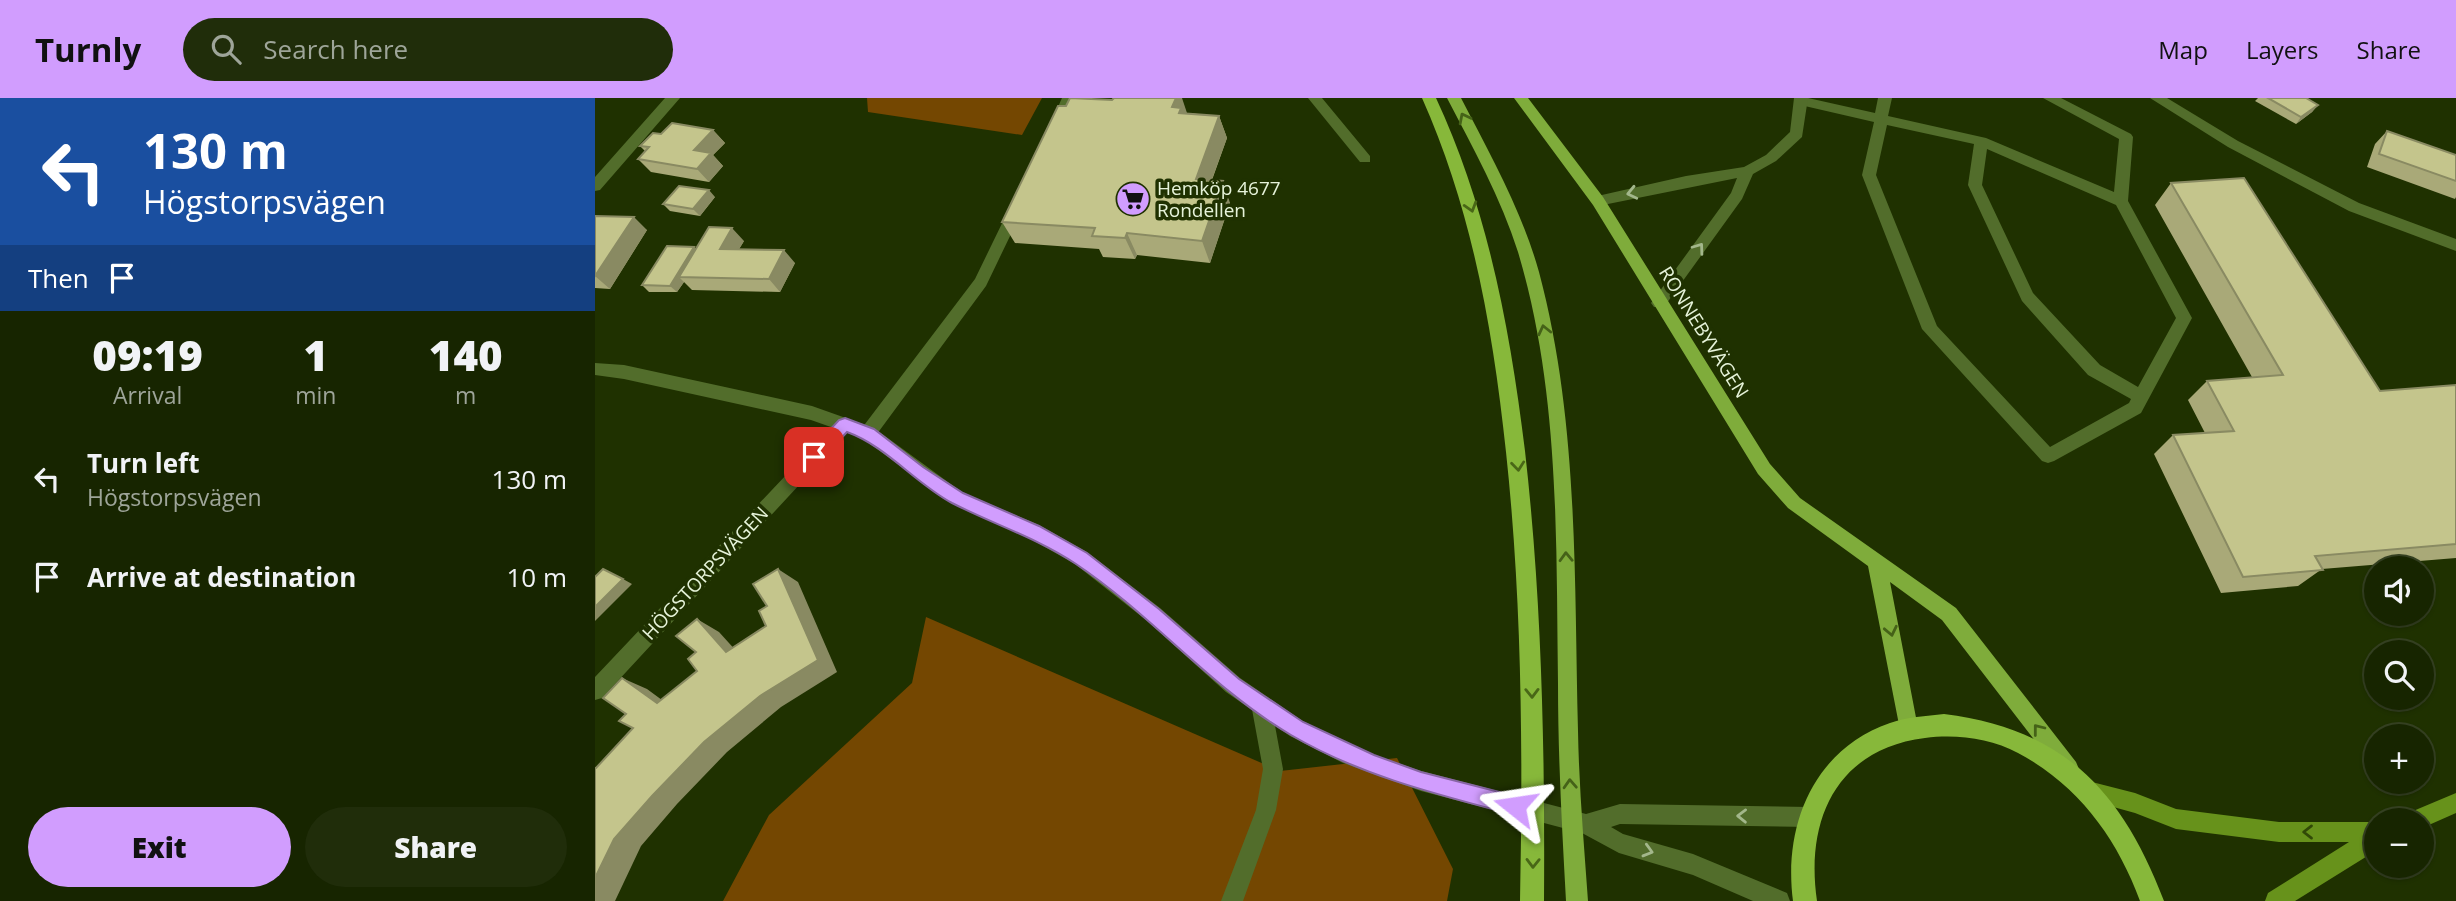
<!DOCTYPE html>
<meta charset="utf-8">
<style>
body{margin:0;font-family:"Open Sans",sans-serif;background:#202d0a;color:#f1f3f6;height:100vh;display:flex;flex-direction:column;font-size:26px;white-space:nowrap}
*{box-sizing:border-box;margin:0}
p{font-size:23px;color:#9ea599}
.icon{flex:none;width:38px;height:38px;fill:none;stroke:currentColor;stroke-width:2;stroke-linecap:round;stroke-linejoin:round}
.map{position:relative;flex:1;overflow:hidden}
.drawer{display:flex;flex-direction:column;background:#172500;width:595px}
.drawer>*{flex:none}
.banner{background:#1a4fa0;color:#fff;overflow:hidden}
.controls{position:absolute;left:1769px;top:458px;display:grid;gap:14px}
.controls a{display:grid;place-items:center;width:70px;height:70px;border-radius:50%;background:#172500;box-shadow:0 2px 5px #0004,0 0 0 2px #364222;font-size:35px}
.pin{position:absolute;display:grid;place-items:center;width:60px;height:60px;color:#fff;margin:-30px;border-radius:14px;box-shadow:0 4px 10px #0006}
.me{position:absolute;width:77px;margin:-38px;rotate:285deg;stroke-linejoin:round;filter:drop-shadow(0 0 5px #0008)}
.turn{display:flex;align-items:center;gap:24px;height:147px;padding:0 28px;font-size:32px}
.turn .icon{width:91px;height:91px;stroke-width:2.5}
.turn b{display:block;font-size:49px;line-height:60px}
.then{display:flex;align-items:center;height:66px;padding:0 28px;background:#0003;gap:14px;font-size:26px}
.eta{display:flex;justify-content:space-evenly;align-items:center;height:119px;text-align:center}
.eta b{font-size:42px;font-weight:800;line-height:49px}
.primary-button{display:flex;gap:14px;margin-top:auto;padding:14px 28px}
.primary-button a{flex:1;height:80px;border-radius:42px;background:#d19dfe;color:#111;font-size:28px;font-weight:800;line-height:80px;text-align:center}
.primary-button a+a{background:#202d0a;color:#f1f3f6}
ul{padding:0;list-style:none}
li{display:flex;align-items:center;gap:21px;height:98px;padding:0 28px}
li div{flex:1}
li b{display:block;font-size:26px}
li em{font-style:normal}
header{display:flex;align-items:center;gap:42px;box-sizing:border-box;height:98px;padding:0 35px;background:#d19dfe;color:#111}
header strong{font-size:33px}
nav{display:flex;gap:38px;margin-inline-start:auto;font-size:24px}
.search{width:490px;height:63px;background:#202d0a;display:flex;align-items:center;gap:18px;box-sizing:border-box;padding:0 24px;border-radius:38px;color:#9ea599;font-size:26px}
main{display:flex;flex:1;min-height:0}
.map>svg:first-child{display:block}
</style>
<header>
<strong>Turnly</strong>
<div class="search"><svg class="icon" aria-label="search" viewBox="0 0 24 24"><circle cx="10" cy="10" r="6"/><path d="M15 15l6 6"/></svg>Search here</div>
<nav><a>Map</a><a>Layers</a><a>Share</a></nav>
</header>
<main>
<section class="drawer">
<div class="banner">
<div class="turn"><svg class="icon" aria-label="left" viewBox="0 0 24 24"><path d="M17 20v-9H6M10 6l-5 5 5 5"/></svg><div><b>130 m</b>Högstorpsvägen</div></div>
<div class="then">Then<svg class="icon" aria-label="arrive" viewBox="0 0 24 24"><path d="M6 21V4h12l-3 4 3 4H6"/></svg></div>
</div>
<div class="eta">
<div><b>09:19</b><p>Arrival</p></div>
<div><b>1</b><p>min</p></div>
<div><b>140</b><p>m</p></div>
</div>
<ul>
<li><svg class="icon" aria-label="left" viewBox="0 0 24 24"><path d="M17 20v-9H6M10 6l-5 5 5 5"/></svg><div><b>Turn left</b><p>Högstorpsvägen</p></div><em>130 m</em></li>
<li><svg class="icon" aria-label="arrive" viewBox="0 0 24 24"><path d="M6 21V4h12l-3 4 3 4H6"/></svg><div><b>Arrive at destination</b></div><em>10 m</em></li>
</ul>
<div class="primary-button"><a>Exit</a><a>Share</a></div>
</section>
<div class="map">
<svg width="1861" height="803" viewBox="0 0 1861 803">
<rect width="100%" height="100%" fill="#1f3100"/>
<path fill="#744701" d="M272,0H447L427,37L273,14Z
M331,519L685,673L802,660L858,771L852,803H128L174,717L317,585Z"/>
<g fill="none" stroke-linecap="round" stroke-linejoin="round">
<path fill="#526d2b" fill-rule="evenodd" d="M467,0H481L468,29L461,34L454,29Z
M713,0H727L775,58V64H765Z
M1201,0H1213L1280,15L1283,0H1297L1293,18L1391,40L1519,94L1524,41L1448,0H1466L1536,36L1538,39L1533,103L1597,220L1546,315L1459,363L1453,365L1447,363L1327,231L1267,77L1279,24L1201,6ZM1292,27L1379,46L1373,87L1427,203L1493,277L1536,301L1534,305L1455,349L1342,228L1281,77ZM1392,51L1521,107L1581,220L1543,289L1505,267L1438,195L1387,87Z
M421,106L428,111L391,188L279,340H267L265,335L267,330L380,181L414,111Z"/>
<path fill="#526d2b" fill-rule="evenodd" d="M70,0H85L5,92L0,93V79Z
M1199,0H1213L1207,39L1181,63L1158,76L1147,101L1069,209H1059L1056,205L1059,201L1136,95L1142,80L1003,108L996,103L998,99L1091,78L1149,69L1171,57L1195,34Z
M1555,0H1572L1643,43L1764,105L1861,141V153L1754,113L1633,49Z
M249,320L255,322L257,327L255,332L7,600L0,602V579L243,322Z
M666,597L673,599L676,606L688,671L681,712L648,803H626L661,712L668,671L656,606L659,599Z"/>
<path fill="#526d2b" fill-rule="evenodd" d="M0,265L29,267L217,308L279,330L368,395L444,427L492,454L565,510L645,580L709,624L759,650L826,673L991,716L1025,706L1215,709L1222,712L1225,719L1222,726L1215,729L1025,726L1016,729L1028,736L1098,756L1192,795L1195,803H1158L1098,777L1024,755L987,735L826,693L748,665L695,638L631,594L551,522L480,466L432,439L356,405L267,340L216,322L29,281L0,277Z"/>
<path fill="#67921b" fill-rule="evenodd" d="M1493,683L1540,695L1581,711L1684,724H1782V752L1700,803H1670L1673,795L1754,744H1684L1581,731L1540,715L1486,700L1483,693L1486,686Z
M1861,695V715L1827,730V723H1808L1811,716Z"/>
<path fill="#7fac3b" fill-rule="evenodd" d="M852,0H866C895,56 927,113 944,174C984,324 979,480 983,633C984,690 989,746 993,803H971C967,731 963,658 963,586C961,442 965,294 923,154C906,100 878,50 852,0Z
M919,0H933L1008,99L1175,366L1205,400L1361,510L1481,664L1484,671L1481,678L1474,681L1467,678L1347,522L1295,484L1323,630L1320,637L1313,640L1306,637L1273,468L1193,410L1163,376L998,107Z"/>
<path fill="#87b83a" fill-rule="evenodd" d="M827,0H841C893,112 915,231 930,353C947,503 950,653 949,803H925C928,653 927,503 911,354C898,232 877,112 827,0Z
M1349,616C1469,631 1527,693 1569,803H1545C1522,740 1483,687 1423,655C1395,640 1361,636 1330,640C1242,651 1210,721 1222,803H1198C1188,727 1219,651 1295,625C1312,619 1331,618 1349,616Z"/>
</g>
<path fill="#a9a978" d="M1663,0H1711L1723,7L1717,14L1701,26L1660,3Z
M592,15L624,18L632,40L617,82L635,105L615,165L542,157L540,161L508,159L504,151L420,145L407,124Z
M118,32L130,45L118,57L128,68L114,84L56,74L43,61L50,53L45,48L66,36Z
M1792,33L1861,57V99L1860,101L1772,69L1780,46Z
M1576,85L1785,293L1861,287V460L1727,471L1703,488L1626,495L1559,356L1578,337L1610,335L1593,302L1612,283L1657,279L1560,107Z
M120,99L105,118L75,113L68,106Z
M0,118L52,132L15,191L0,190Z
M149,143L144,151L200,165L185,194L97,192L89,184L82,194H54L47,187L99,149L101,151Z"/>
<path fill="#898a62" d="M581,0H587L592,15L594,33L577,9Z
M1723,7L1717,14L1701,26L1706,19Z
M624,18L632,40L609,103L601,81Z
M118,32L130,45L118,57L128,68L114,84L102,71L99,52Z
M628,83L635,105L615,165L607,143Z
M114,92L120,99L105,118L98,111Z
M39,119L52,132L15,191L0,178Z
M137,130L149,143L137,163L125,151Z
M532,135L542,157L540,161L530,140Z
M99,149L106,156L84,179L89,184L82,194L75,188Z
M189,152L200,165L185,194L174,181Z
M183,471L203,484L242,574L186,609L132,654L82,706L46,748L20,803H0V780L19,741L57,698L109,644L165,598Z
M28,481L37,486L0,523V509Z
M102,521L124,534L153,566L131,554Z
M27,580L52,591L86,616L62,605Z"/>
<path fill="#c4c58c" stroke="#898a62" stroke-width="2" d="M475,0L517,2L519,0H581L577,9L586,10L584,15L624,18L601,81L628,83L607,143L532,135L530,140L497,138L500,130L407,124L463,8H471Z
M1673,0H1711L1723,7L1706,19Z
M77,25L118,32L99,52L116,55L102,71L43,61L54,49L45,48L58,35L66,36Z
M1792,33L1861,57V83L1784,56Z
M1649,80L1785,293L1861,287V446L1720,458L1728,472L1648,479L1578,337L1639,333L1612,283L1688,277L1576,85Z
M84,88L114,92L98,111L68,106Z
M0,118L39,119L0,178Z
M114,129L137,130L125,151L189,152L174,181L84,179Z
M72,148L99,149L75,188L47,187Z
M8,471L28,481L0,509V479Z
M183,471L223,562L165,598L109,644L57,698L19,741L0,780V670H1L38,630L24,623L31,616L8,600L27,580L62,605L102,573L93,561L101,554L81,538L102,521L131,554L171,528L164,513L172,508L158,486Z"/>
<defs><path id="oneway-chevron" d="M-2-3.5L2.5 0L-2 3.5" fill="none" stroke-width="1.6" stroke-linecap="round" stroke-linejoin="round" transform="scale(1.75)"/></defs>
<g stroke="#456218">
<use href="#oneway-chevron" transform="translate(869 20) rotate(-117)"/>
<use href="#oneway-chevron" transform="translate(949 232) rotate(-103)"/>
<use href="#oneway-chevron" transform="translate(971 459) rotate(-92)"/>
<use href="#oneway-chevron" transform="translate(1296 533) rotate(78)"/>
<use href="#oneway-chevron" transform="translate(1443 631) rotate(-128)"/>
<use href="#oneway-chevron" transform="translate(975 686) rotate(-93)"/>
</g>
<g stroke="#a3b78b">
<use href="#oneway-chevron" transform="translate(1037 95) rotate(167)"/>
<use href="#oneway-chevron" transform="translate(1104 150) rotate(-54)"/>
<use href="#oneway-chevron" transform="translate(1147 718) rotate(-179)"/>
<use href="#oneway-chevron" transform="translate(1053 753) rotate(16)"/>
</g>
<g stroke="#496717">
<use href="#oneway-chevron" transform="translate(876 109) rotate(73)"/>
<use href="#oneway-chevron" transform="translate(923 368) rotate(84)"/>
<use href="#oneway-chevron" transform="translate(937 595) rotate(89)"/>
<use href="#oneway-chevron" transform="translate(938 765) rotate(91)"/>
</g>
<use stroke="#314907" href="#oneway-chevron" transform="translate(1713 734) rotate(-180)"/>
<path fill="#d19dfe" stroke="#8866a5" stroke-width="2" d="M250,320L279,331L328,369L368,395L444,428L492,455L564,511L644,581L708,624L779,657L826,674L920,698L927,701L930,708L927,714L920,717C844,697 766,678 696,637C616,590 557,517 481,466C442,440 398,426 357,405C320,385 291,348 252,334L224,364H213L211,359L213,355L244,322Z"/>
<defs>
<g id="supermarket-disc" transform="scale(1.75)"><circle r="9.5" fill="#d19dfe" stroke="#1f3100"/><path d="M-6-5.5h2.5l.6 2H6L4.5 2H-2.5L-4.4-4H-6ZM-1.5 3.2a1.3 1.3 0 1 0 .1 0ZM3 3.2a1.3 1.3 0 1 0 .1 0Z" fill="#111"/></g>
</defs>
<g fill-rule="evenodd">
<use href="#supermarket-disc" x="538" y="101"/>
</g>
<g text-anchor="middle" stroke-width="7" stroke-linejoin="round" paint-order="stroke">
<g font-size="19" fill="#e6f3d9" stroke="#1f3100" text-anchor="start">
<text x="562" y="97">Hemköp 4677<tspan x="562" dy="22">Rondellen</tspan></text>
</g>
<g font-size="19" fill="#e6f3d9" stroke="#1f3100">
<text transform="translate(1109 234) rotate(58)" y="7">RONNEBYVÄGEN</text>
<text transform="translate(110 475) rotate(-47)" y="7">HÖGSTORPSVÄGEN</text>
</g>
</g>
</svg>
<div class="controls">
<a><svg class="icon" aria-label="sound" viewBox="0 0 24 24"><path d="M4 9h4l5-4v14l-5-4H4zM17 9q2 3 0 6"/></svg></a>
<a><svg class="icon" aria-label="search" viewBox="0 0 24 24"><circle cx="10" cy="10" r="6"/><path d="M15 15l6 6"/></svg></a>
<a>+</a>
<a>−</a>
</div>
<div class="pin" style="left:219px;top:359px;background:#d93025"><svg class="icon" aria-label="arrive" viewBox="0 0 24 24"><path d="M6 21V4h12l-3 4 3 4H6"/></svg></div>
<svg class="me" style="left:920px;top:708px" viewBox="-20 -20 40 40"><path d="M0-17L14 15 0 8-14 15z" fill="#d19dfe" stroke="#fff" stroke-width="4"/></svg>
</div>
</main>
